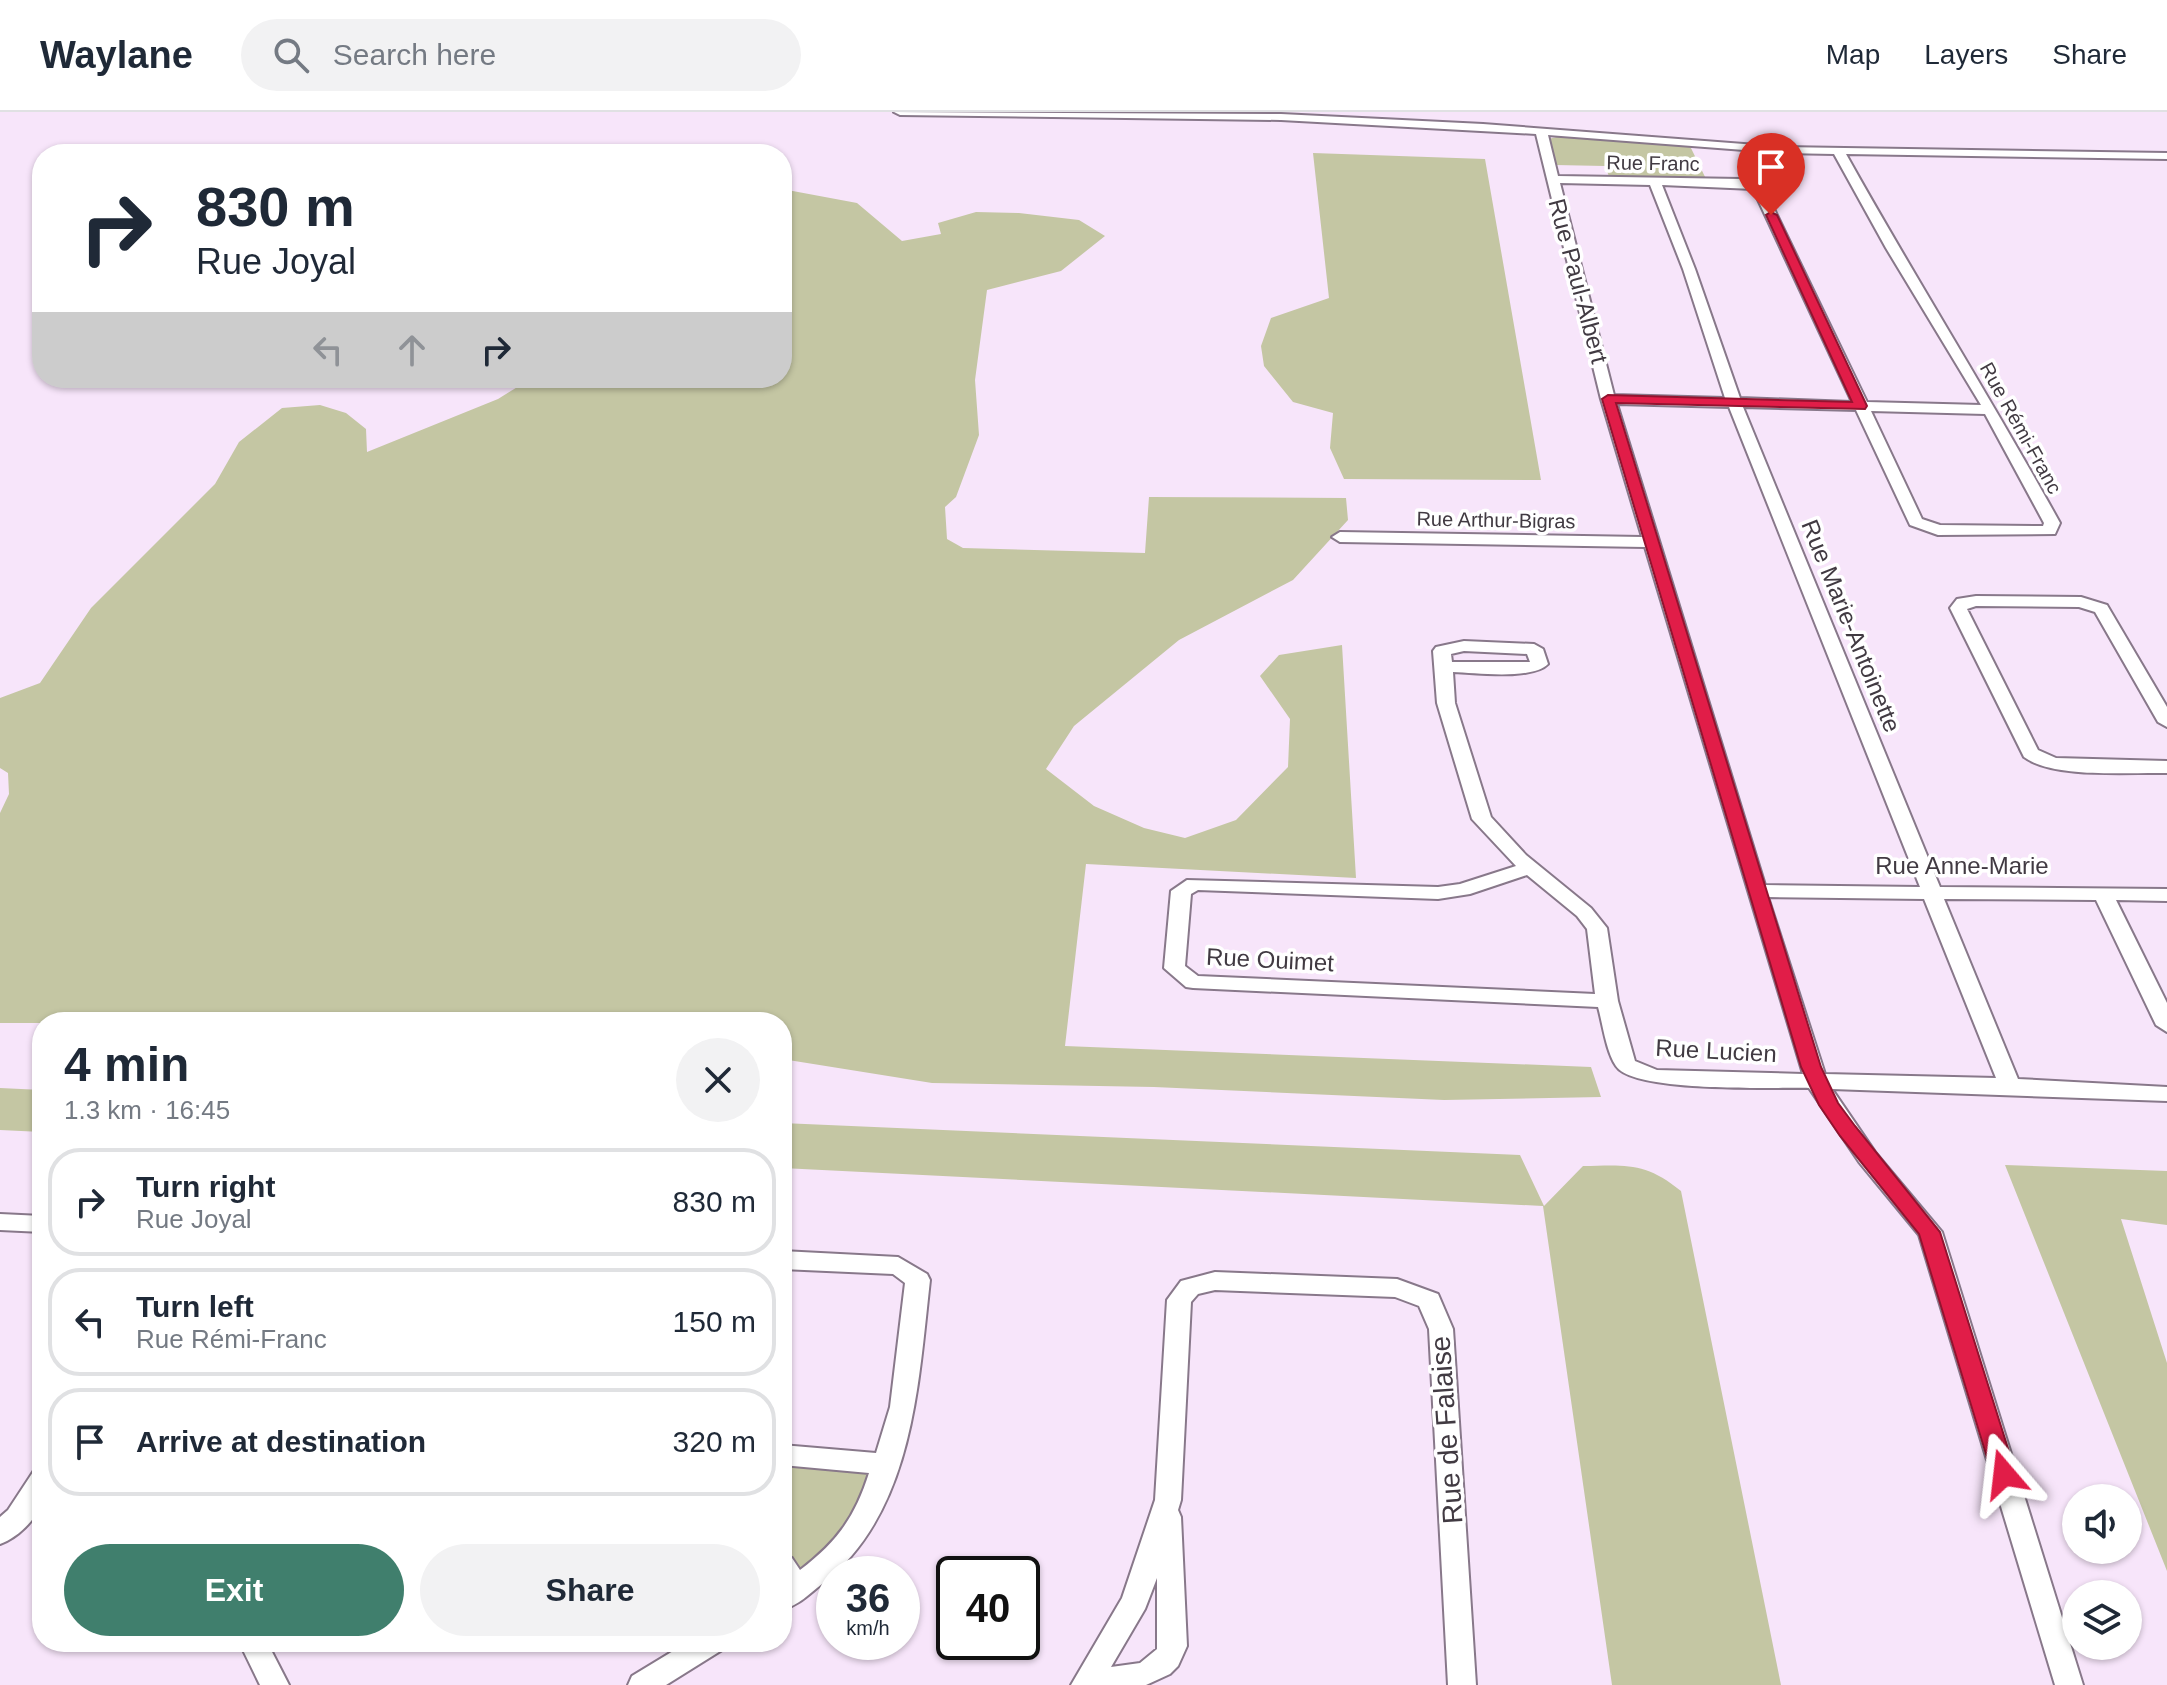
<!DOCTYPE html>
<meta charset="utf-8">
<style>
body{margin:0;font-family:Helvetica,sans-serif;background:#f2f2f3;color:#1f2937;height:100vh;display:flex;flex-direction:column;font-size:30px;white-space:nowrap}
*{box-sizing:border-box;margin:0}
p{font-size:26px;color:#747a83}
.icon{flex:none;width:44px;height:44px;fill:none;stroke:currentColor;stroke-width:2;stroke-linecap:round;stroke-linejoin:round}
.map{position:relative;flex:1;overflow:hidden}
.side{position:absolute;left:32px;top:900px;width:760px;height:640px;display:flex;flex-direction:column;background:#fff;border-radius:32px;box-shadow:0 2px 6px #0004}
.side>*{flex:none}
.top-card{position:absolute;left:32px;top:32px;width:760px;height:244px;border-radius:32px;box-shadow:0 2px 6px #0004;background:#fff;color:#1f2937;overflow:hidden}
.controls{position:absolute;left:2062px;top:1372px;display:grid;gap:16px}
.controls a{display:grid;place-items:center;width:80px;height:80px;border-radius:50%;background:#fff;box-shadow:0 2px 6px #0004;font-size:40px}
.speed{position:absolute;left:816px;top:1444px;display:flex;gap:16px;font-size:40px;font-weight:700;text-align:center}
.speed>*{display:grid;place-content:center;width:104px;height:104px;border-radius:50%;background:#fff;box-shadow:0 2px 6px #0004;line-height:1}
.speed small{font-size:20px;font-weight:400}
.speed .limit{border:4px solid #111;border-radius:12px;background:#fff;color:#111}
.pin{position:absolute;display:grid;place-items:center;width:68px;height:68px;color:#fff;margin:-82px -34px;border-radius:50% 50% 50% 0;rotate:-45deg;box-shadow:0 0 8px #0007}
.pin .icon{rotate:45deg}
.me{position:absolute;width:88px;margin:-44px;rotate:343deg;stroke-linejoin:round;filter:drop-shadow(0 0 6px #0008)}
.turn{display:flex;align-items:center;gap:28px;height:168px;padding:0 32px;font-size:36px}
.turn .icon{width:104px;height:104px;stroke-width:2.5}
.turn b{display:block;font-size:56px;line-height:68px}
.lanes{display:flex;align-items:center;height:76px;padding:0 32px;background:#0003;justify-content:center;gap:40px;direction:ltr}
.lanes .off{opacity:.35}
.round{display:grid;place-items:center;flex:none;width:84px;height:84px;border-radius:42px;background:#f2f2f3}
.summary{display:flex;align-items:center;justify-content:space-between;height:136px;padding:0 32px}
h1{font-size:48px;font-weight:700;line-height:60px}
.button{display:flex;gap:16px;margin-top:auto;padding:16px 32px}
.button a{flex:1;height:92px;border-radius:48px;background:#407f6d;color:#fff;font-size:32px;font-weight:700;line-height:92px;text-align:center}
.button a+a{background:#f2f2f3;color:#1f2937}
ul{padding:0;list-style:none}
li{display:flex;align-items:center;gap:24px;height:108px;margin:0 16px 12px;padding:0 16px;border:4px solid #e0e1e3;border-radius:32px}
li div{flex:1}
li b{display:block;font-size:30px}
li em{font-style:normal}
header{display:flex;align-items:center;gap:48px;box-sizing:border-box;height:112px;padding:0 40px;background:#fff;border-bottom:2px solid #e0e1e3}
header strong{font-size:38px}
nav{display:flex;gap:44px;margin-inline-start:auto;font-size:28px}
.search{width:560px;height:72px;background:#f2f2f3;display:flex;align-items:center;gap:20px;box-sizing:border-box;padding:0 28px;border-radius:44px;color:#747a83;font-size:30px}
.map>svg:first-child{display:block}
</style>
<header>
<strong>Waylane</strong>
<div class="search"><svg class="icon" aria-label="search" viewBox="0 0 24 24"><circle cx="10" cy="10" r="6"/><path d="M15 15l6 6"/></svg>Search here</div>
<nav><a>Map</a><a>Layers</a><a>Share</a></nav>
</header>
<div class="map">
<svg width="2167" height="1573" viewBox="0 0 2167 1573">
<rect width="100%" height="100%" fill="#f7e5fa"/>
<path fill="#c4c6a3" d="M1565,23L1690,34L1707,69L1610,67L1605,54L1555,53L1548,27Z
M1313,41L1485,47L1541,368L1344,367L1330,336L1333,301L1293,290L1264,254L1261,234L1271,206L1329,186Z
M782,77L857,91L902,129L941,122L938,111L976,100L1019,101L1079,108L1105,124L1061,159L987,178L975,268L979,323L956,385L945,395L947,427L963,436L1145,441L1149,385L1346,386L1348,408L1293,468L1179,528L1074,614L1046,657L1094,694L1144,716L1185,726L1236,708L1288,655L1290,607L1260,564L1279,543L1342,533L1356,766L1086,752L1065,934L1591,955L1601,985L1444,988L1154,975L932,971L782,947V910L0,911V701L9,682L8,661L0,656V586L40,571L91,496L215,372L239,330L282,296L320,293L346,301L366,317L367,340L498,287L532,266H782Z
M0,976L42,978V1020L0,1018Z
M782,1011L1520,1043L1544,1094L1583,1054C1626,1053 1646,1050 1681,1079L1781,1573H1612L1543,1094L782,1056Z
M2005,1053L2167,1059V1113L2121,1107L2167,1251V1459Z
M782,1343L887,1352L871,1397L799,1477L782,1454Z"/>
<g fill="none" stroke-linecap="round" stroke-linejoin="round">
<g stroke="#88788a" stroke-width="4">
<path id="minor" d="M894,0L1281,2L1483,12L1782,35L2167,41V47L1846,42C1915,166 1991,286 2060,411L2055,422L1938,423L1910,413L1856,298L1743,295L1940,775L2167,777V789L2116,788L2167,891V920L2156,913L2096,788L1944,787L2018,967L2167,975V989L1832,977L1875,1040L1942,1120L2083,1573H2055L1919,1123L1859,1050L1809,976C1774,975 1633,981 1616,954C1606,939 1603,913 1598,895L1193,876L1186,875L1164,856L1171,779L1187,768L1438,775L1460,772L1516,754L1472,707L1437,591L1433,539L1436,535L1464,529L1534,532L1543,537L1548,552C1533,568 1476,561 1453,560L1455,591L1491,705L1526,743L1591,796L1607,816L1618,889L1635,949L1657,958L1803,962L1645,435L1340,430L1332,425L1340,420L1642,425L1601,287L1536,22L1281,8L900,3ZM1548,23L1782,41L1834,42L1886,136L1981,293L1867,290L1762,72L1741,67L1558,64ZM1560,71L1650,73L1683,157L1725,286L1614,283ZM1662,73L1753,77L1852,290L1740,286L1695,157ZM1617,292L1729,295L1920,775L1765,773ZM1871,299L1985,302L2044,411L2043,414L1940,413L1922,407ZM1464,539L1527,542L1530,550H1452L1451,542ZM1527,763L1577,804L1587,817L1595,882L1198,864L1185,854L1191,782L1198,778L1438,787L1470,782ZM1768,785L1924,787L1996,966L1825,962Z
M1976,484L2081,485L2107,493L2167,595V615L2158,610L2095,500L2079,495L1976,494L1967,497L2038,638L2056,646L2167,649V661C2128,660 2054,667 2024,645L1950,496L1957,487Z
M0,1102L42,1104V1120L0,1118Z
M782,1139L898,1145L927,1162L930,1168C918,1275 913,1401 822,1472C809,1482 799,1493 782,1498V1443L792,1446L800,1458C837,1430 855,1405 869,1361L782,1353V1333L876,1341L890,1295L905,1171L893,1162L782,1157Z
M1215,1160L1397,1167L1438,1182L1453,1217L1476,1573H1448L1429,1217L1419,1194L1395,1185L1215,1178L1198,1182L1191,1190L1181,1388L1178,1398L1181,1405L1187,1534L1178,1554L1170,1562L1146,1573H1071L1122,1486L1155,1388L1167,1188L1181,1169ZM1157,1466V1537L1140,1551L1111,1555L1145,1497Z
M42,1357C42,1367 45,1381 42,1390C36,1408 17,1426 0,1432V1405L8,1398L33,1360Z
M245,1530H273L270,1536L289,1573H260L242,1536Z
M688,1530H726L722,1538L666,1573H628L632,1564Z"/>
</g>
<use href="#minor" fill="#fff" fill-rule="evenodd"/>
</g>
<path fill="#e11d48" stroke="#92132f" stroke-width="2" d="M1771,100L1777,103L1867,294L1865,297L1616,291L1821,955L1838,991L1855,1014L1940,1120L2016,1362L2013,1368L2004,1371L1995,1368L1992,1362L1919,1122L1840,1024L1819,993L1801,955L1602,287L1608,283L1852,290L1766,103Z"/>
<g text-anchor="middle" stroke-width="7" stroke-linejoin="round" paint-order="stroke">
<g font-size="20" fill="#413a42" stroke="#fff">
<text transform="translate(1653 51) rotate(1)" y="7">Rue Franc</text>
<text transform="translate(2021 316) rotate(61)" y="7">Rue Rémi-Franc</text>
<text transform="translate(1496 408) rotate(1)" y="7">Rue Arthur-Bigras</text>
</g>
<g font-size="24" fill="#413a42" stroke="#fff">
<text transform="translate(1578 169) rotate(75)" y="8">Rue Paul-Albert</text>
<text transform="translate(1851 514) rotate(68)" y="8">Rue Marie-Antoinette</text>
<text x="1962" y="762">Rue Anne-Marie</text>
<text transform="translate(1270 848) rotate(3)" y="8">Rue Ouimet</text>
<text transform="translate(1716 939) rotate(3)" y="8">Rue Lucien</text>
</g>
<g font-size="28" fill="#413a42" stroke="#fff">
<text transform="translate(1446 1318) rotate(-94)" y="10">Rue de Falaise</text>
</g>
</g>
</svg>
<div class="controls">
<a><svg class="icon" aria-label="sound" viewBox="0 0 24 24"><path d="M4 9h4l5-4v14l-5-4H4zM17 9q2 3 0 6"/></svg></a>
<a><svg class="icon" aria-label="layers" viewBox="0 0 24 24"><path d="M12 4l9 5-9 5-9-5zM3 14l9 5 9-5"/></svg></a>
</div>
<div class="speed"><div>36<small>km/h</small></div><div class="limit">40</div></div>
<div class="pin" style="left:1771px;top:103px;background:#d93025"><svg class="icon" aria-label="arrive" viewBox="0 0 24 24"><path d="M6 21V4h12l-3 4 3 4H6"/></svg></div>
<svg class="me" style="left:2004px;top:1362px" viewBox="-20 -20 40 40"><path d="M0-17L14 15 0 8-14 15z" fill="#e11d48" stroke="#fff" stroke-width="4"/></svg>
<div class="top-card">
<div class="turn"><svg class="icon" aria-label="right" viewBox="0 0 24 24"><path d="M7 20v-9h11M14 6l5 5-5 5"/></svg><div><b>830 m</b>Rue Joyal</div></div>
<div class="lanes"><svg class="icon off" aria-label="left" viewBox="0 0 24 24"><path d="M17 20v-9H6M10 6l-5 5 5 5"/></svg><svg class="icon off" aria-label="ahead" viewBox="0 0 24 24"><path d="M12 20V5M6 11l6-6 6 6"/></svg><svg class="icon" aria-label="right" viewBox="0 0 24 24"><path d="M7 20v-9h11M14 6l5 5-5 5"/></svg></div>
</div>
<section class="side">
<div class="summary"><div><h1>4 min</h1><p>1.3 km · 16:45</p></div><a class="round"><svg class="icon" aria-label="close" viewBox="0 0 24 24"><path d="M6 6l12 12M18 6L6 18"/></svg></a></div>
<ul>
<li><svg class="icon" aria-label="right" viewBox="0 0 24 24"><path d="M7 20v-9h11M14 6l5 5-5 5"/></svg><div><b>Turn right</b><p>Rue Joyal</p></div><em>830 m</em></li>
<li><svg class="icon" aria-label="left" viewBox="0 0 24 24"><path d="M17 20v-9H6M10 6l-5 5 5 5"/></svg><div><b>Turn left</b><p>Rue Rémi-Franc</p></div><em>150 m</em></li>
<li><svg class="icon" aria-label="arrive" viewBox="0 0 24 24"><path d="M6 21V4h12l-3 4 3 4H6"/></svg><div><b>Arrive at destination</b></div><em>320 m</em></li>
</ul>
<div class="button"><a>Exit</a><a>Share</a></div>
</section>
</div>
